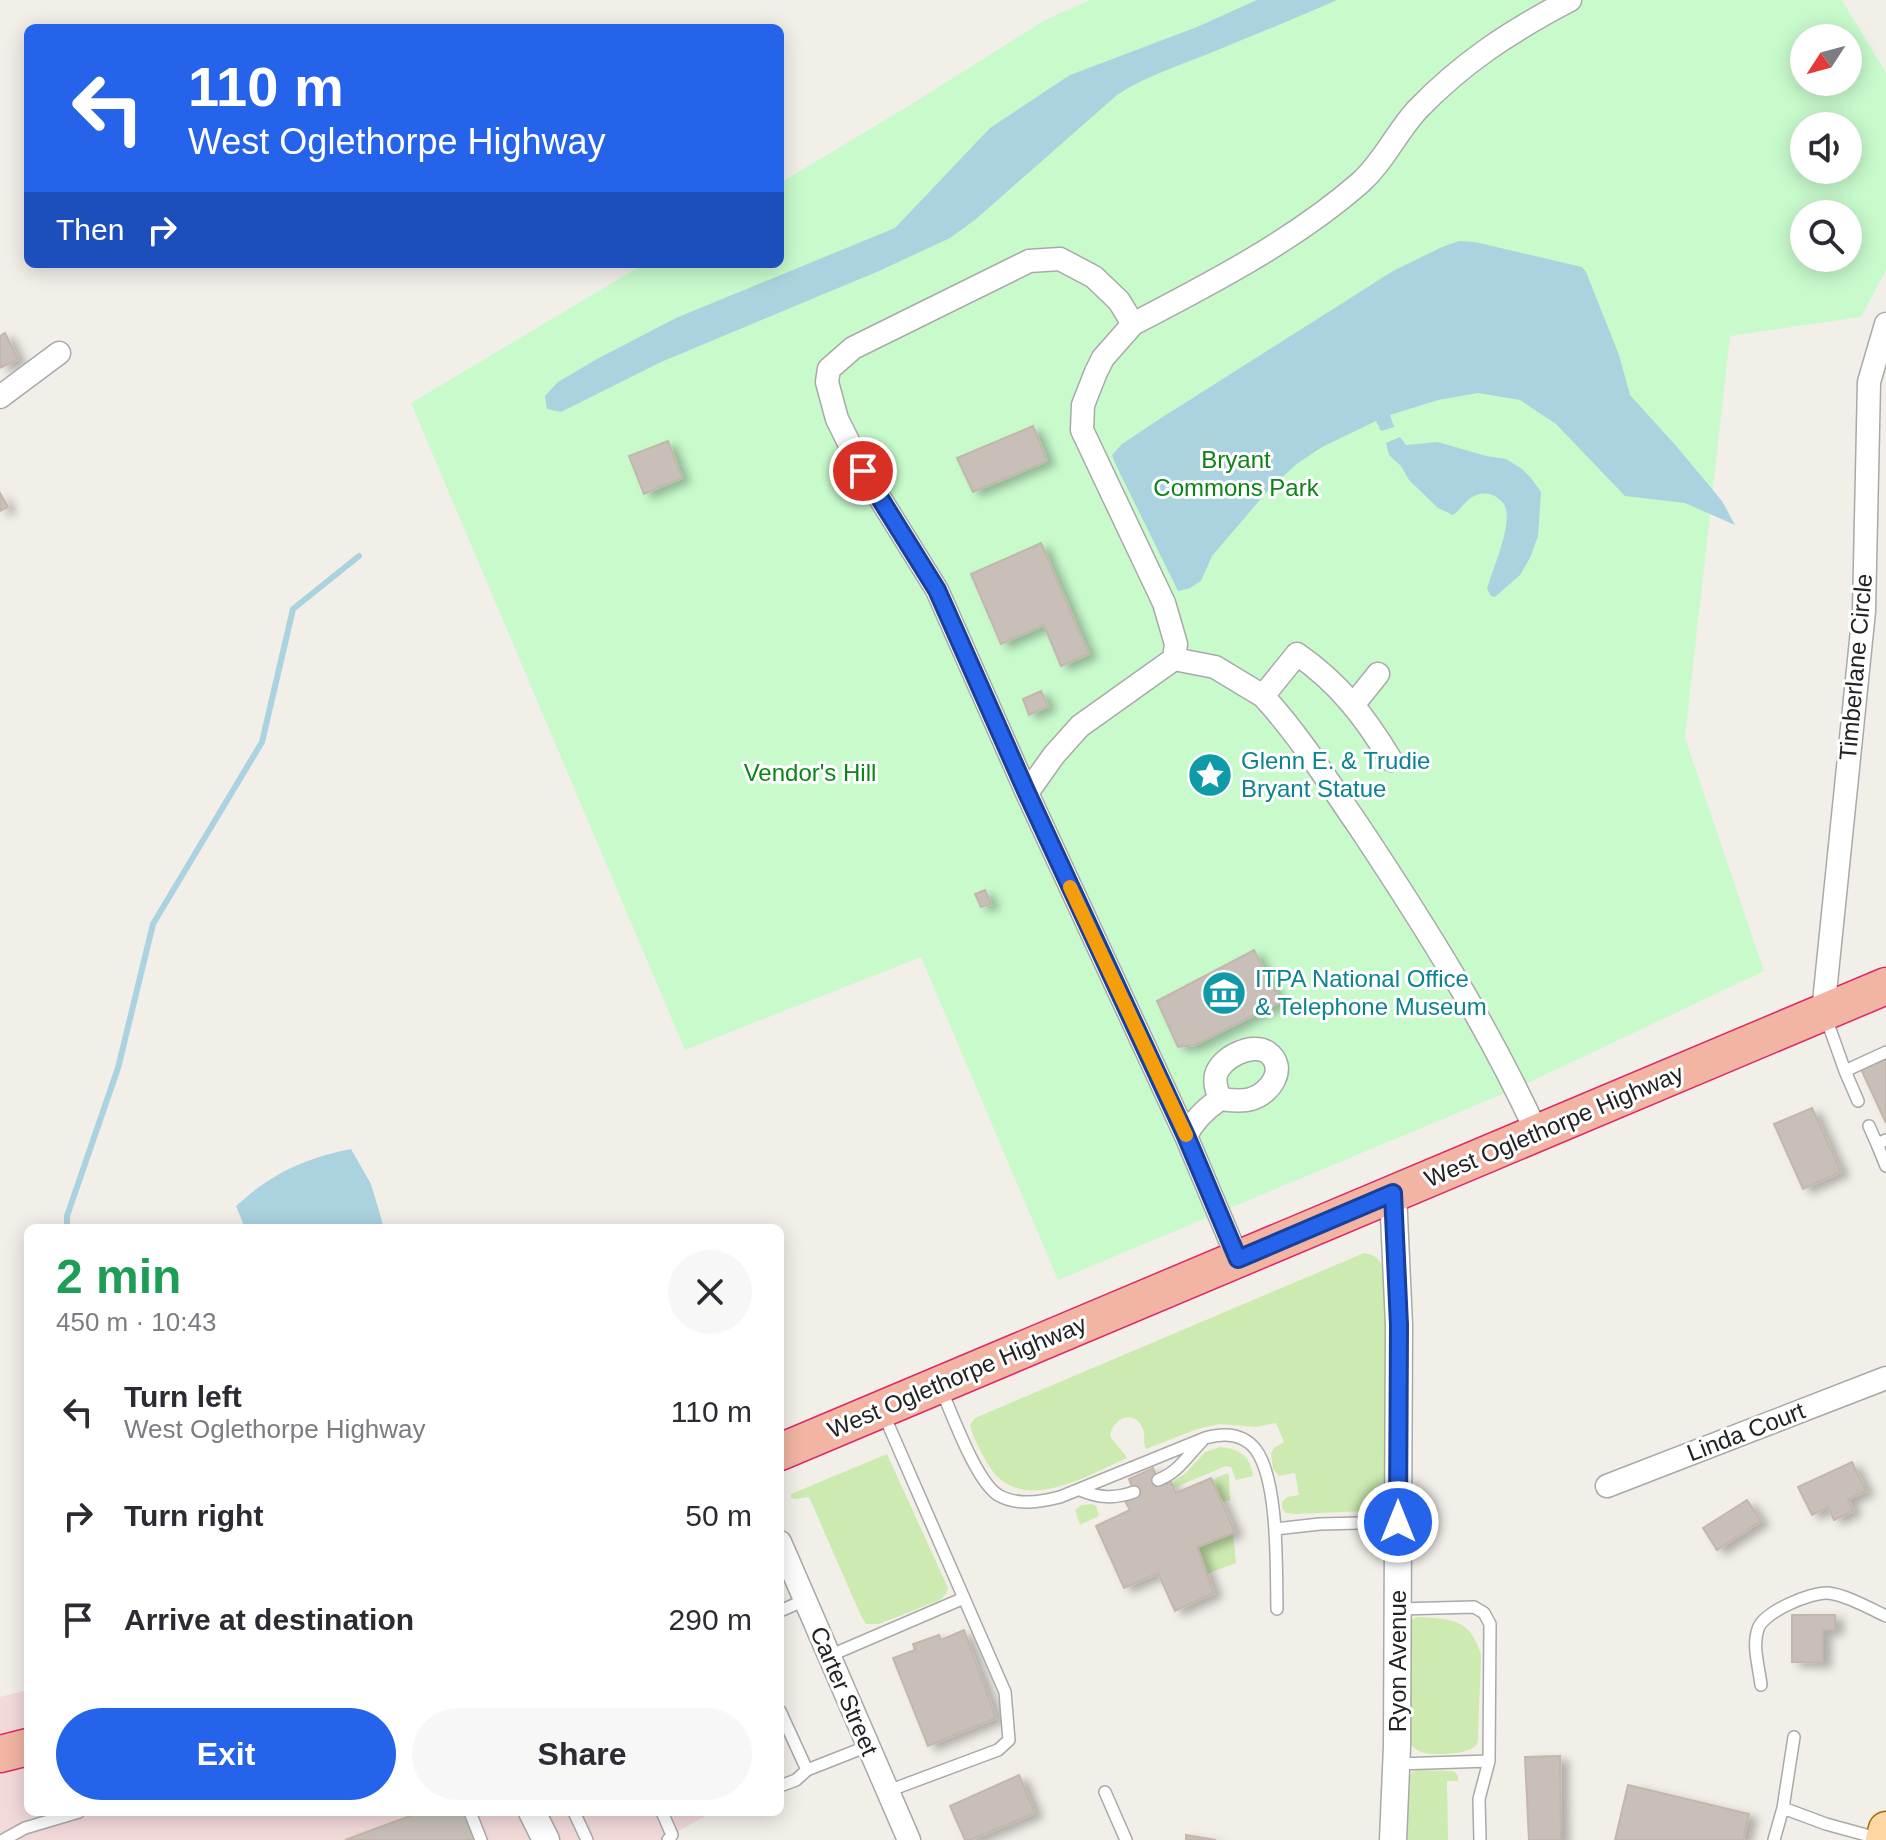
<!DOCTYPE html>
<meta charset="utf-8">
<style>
body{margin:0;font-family:Arial,sans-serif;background:#f7f7f7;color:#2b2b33;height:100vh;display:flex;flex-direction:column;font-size:30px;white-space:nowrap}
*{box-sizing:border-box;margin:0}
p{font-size:26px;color:#7c7c81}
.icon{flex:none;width:44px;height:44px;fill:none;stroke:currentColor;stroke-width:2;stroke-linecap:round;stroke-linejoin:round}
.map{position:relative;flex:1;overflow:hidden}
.side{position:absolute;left:24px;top:1224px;width:760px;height:592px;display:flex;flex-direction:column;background:#fff;border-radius:12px;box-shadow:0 4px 20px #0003}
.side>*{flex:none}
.banner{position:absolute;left:24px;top:24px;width:760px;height:244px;border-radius:12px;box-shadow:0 4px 20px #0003;background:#2563eb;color:#fff;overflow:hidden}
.needle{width:52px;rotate:234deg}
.tools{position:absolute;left:1790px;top:24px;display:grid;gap:16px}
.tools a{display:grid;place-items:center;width:72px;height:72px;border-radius:50%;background:#fff;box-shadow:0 4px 20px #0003;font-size:40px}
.pin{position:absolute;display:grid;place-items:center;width:68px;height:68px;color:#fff;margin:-34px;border:4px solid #fff;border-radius:50%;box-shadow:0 2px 8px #0007}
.me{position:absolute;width:88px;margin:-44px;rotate:0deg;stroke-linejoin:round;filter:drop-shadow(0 0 6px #0008)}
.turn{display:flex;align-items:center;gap:28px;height:168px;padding:0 32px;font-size:36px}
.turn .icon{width:104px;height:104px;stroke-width:2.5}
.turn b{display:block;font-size:56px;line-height:68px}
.then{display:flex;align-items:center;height:76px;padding:0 32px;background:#0003;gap:16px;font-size:30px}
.round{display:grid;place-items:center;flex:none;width:84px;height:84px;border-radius:42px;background:#f7f7f7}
.overview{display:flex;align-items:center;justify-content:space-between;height:136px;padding:0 32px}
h1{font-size:48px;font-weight:600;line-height:60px;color:#1e9e55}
.primary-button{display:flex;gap:16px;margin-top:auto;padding:16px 32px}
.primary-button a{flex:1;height:92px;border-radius:48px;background:#2563eb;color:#fff;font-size:32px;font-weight:600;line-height:92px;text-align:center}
.primary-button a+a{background:#f7f7f7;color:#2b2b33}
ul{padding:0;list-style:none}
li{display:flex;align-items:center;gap:24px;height:104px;padding:0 32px}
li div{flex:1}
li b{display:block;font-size:30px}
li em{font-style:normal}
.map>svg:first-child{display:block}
</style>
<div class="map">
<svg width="1886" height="1840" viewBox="0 0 1886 1840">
<defs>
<filter id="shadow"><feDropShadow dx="8" dy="4.5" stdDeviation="4" flood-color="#0004"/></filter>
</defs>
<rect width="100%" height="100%" fill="#f2efe9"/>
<path fill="#f2dad9" d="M28,1690V1812L711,1813L662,1840H0V1697Z"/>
<path fill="#cdebb0" d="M1364,1253C1377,1255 1380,1260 1386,1272V1489L1382,1500L1366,1511L1297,1514L1286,1513L1282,1508V1502L1287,1497L1299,1495L1295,1473L1279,1476L1273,1469L1271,1453L1274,1448L1284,1442L1276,1423L1256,1427L1220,1424L1197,1429L1146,1449C1142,1442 1146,1437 1143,1429C1135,1409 1114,1417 1110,1435C1114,1444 1122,1449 1127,1458C1084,1477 1015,1520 985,1459C979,1448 973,1438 970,1425L975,1418Z
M1220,1447C1239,1449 1250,1455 1253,1476L1236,1480L1231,1467L1226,1466L1174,1488L1171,1482L1185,1474L1205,1452Z
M887,1454L948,1588L946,1594L940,1600L879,1624H866L861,1616L809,1497L796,1499L791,1498V1494Z
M1227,1473L1229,1475L1230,1500L1222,1502L1212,1480Z
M1092,1504L1096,1506L1099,1516L1080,1525L1075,1510L1081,1505Z
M1233,1533L1236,1563L1207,1574L1197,1547Z
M1416,1617C1450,1619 1470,1617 1481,1655L1478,1737C1478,1739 1478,1742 1477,1744C1470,1755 1436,1755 1425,1753C1418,1752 1413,1747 1408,1742L1409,1622Z
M1418,1770L1451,1771L1455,1772L1458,1776V1781H1447L1448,1840H1406L1408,1779L1412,1772Z"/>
<path fill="#c8facc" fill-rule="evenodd" d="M1090,0H1842L1886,73V270L1861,317L1730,336L1685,738L1764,971L1517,1088L1058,1280L921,957L685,1050L411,403L644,264H780V183L915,102L1045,20ZM1804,38H1848V82H1804ZM1804,126H1848V170H1804ZM1804,214H1848V258H1804Z"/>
<path fill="#aad3df" d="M1257,0H1337C1298,17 1259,33 1220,49C1185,64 1149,74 1117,95L976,219L950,238L879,271L661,362L561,412L547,409L545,396L558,382L597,359L676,318L895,228L990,128L1070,75L1197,27Z
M1459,241L1475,242L1582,267L1586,272L1619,355L1630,395L1677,447L1722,501L1735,525L1685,503L1625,496L1556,424L1520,400L1478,393L1438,400L1390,415L1394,427L1381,431L1376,421L1322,447L1298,463L1271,487L1212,556L1201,581L1190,588L1178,591L1115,463L1112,455L1122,444L1158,420L1393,271L1442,247Z
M1400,437L1406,445L1438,442L1486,456L1506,459L1522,469L1531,478L1541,492L1538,536L1530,558L1520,575L1495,597L1491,596L1487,589C1492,571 1511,528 1506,510C1505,504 1504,504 1500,500C1494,494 1485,492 1477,495C1466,498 1462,509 1453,515L1438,508L1409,480L1401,466L1389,455L1386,443Z
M351,1149L371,1184L384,1228H245L236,1206C271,1174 305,1158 351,1149Z"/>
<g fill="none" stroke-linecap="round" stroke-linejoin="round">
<path stroke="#aad3df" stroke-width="6" d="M67,1228V1216L118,1068L153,924L262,742L293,609L359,556"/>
</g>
<path fill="#c7bfb8" stroke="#c4b6ab" stroke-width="2" filter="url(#shadow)" d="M5,333L18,359L0,368V336Z
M1033,426L1047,461L973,492L957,458Z
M668,441L682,478L644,494L629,456Z
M0,493L8,507L0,511Z
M1041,543L1089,654L1061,666L1044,625L1001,644L971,574Z
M1041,691L1048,706L1029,715L1023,699Z
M985,890L991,904L981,907L975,894Z
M1254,950L1280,1002L1195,1045L1178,1047L1157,1001Z
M1886,1058V1123L1861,1069Z
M1812,1108L1841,1172L1803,1189L1774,1124Z
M1852,1462L1866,1491L1848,1499L1853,1511L1834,1520L1828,1507L1812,1515L1798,1487Z
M1153,1468L1160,1485L1171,1482L1176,1493L1211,1478L1235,1532L1197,1547L1214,1593L1175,1611L1158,1573L1124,1588L1096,1526L1130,1510L1125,1501L1135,1495L1129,1479Z
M1747,1500L1761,1521L1717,1550L1703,1528Z
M1792,1615H1835V1630H1823V1663L1792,1662Z
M964,1630L996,1718L928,1746L893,1658L915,1650L913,1644L939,1635L941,1640Z
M1560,1756L1561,1840H1529L1525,1757Z
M1019,1775L1035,1813L971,1840H965L950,1806Z
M1628,1785L1749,1814L1743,1840H1615Z
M421,1812H464L475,1840H345Z
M1186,1835L1216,1840H1186Z"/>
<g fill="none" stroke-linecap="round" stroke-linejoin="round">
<g stroke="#a9a9a9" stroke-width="14">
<path id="service" d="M1825,1015L1845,1071L1886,1052
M1845,1071L1858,1101
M1869,1126L1877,1144L1886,1140
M1877,1144L1886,1166
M941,1389C952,1414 976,1481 998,1495C1017,1506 1040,1502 1060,1497L1205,1438C1223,1433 1243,1433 1256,1450C1279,1482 1276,1569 1277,1609
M884,1415L1005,1692L1009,1740L998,1750L888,1791
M1158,1480C1179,1472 1187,1456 1202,1441
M1080,1490C1099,1498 1114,1499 1134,1492
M1275,1529L1320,1524L1398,1522
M1399,1609L1474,1607L1484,1613L1490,1624L1489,1761L1479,1799L1480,1840
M780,1611L805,1600
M829,1656L964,1598
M1761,1685C1759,1667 1752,1646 1758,1629C1763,1612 1811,1592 1828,1593C1846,1595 1869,1608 1886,1616
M780,1711L807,1770
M1397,1764L1489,1761
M780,1786L796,1780L807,1770L868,1746
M1105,1792L1126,1840
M1783,1808L1826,1824L1881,1839
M470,1812L481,1840
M574,1812L587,1840
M662,1812L672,1835L668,1840
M3,1840L25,1828L79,1812
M1774,1840L1783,1808L1794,1737"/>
</g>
<g stroke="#a9a9a9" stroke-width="25">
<path id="minor" d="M1133,324L1103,358L1096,372L1083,405L1082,430L1164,603L1176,644L1174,659
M0,397L59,353
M1263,696C1300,736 1329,783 1360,828C1425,926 1488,1026 1537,1133
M1354,704L1378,674
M1027,793L1054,755L1080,726L1174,659L1215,667L1263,696L1297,654C1339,683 1365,717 1391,760
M1823,1012L1864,611L1869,382L1886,324
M1186,1136C1193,1121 1207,1108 1220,1099C1230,1100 1241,1102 1251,1099C1270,1094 1289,1067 1267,1052C1252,1042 1220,1058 1216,1075C1214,1084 1217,1091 1220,1099
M1238,1259L1186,1136L1027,793L937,590L863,471L837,419L827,382L829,369L853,348L1029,261L1060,259L1094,277L1119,301L1133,324C1210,284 1295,240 1361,182C1384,161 1396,133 1417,110C1463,62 1511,31 1570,0
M1607,1486L1886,1378
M780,1542L909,1840"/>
</g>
<g stroke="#a9a9a9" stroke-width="29">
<path id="tertiary" d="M1393,1193L1399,1325L1397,1746L1393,1840
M532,1812L546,1840"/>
</g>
<g stroke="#a06b00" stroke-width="37">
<path id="primary" d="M1883,1840L1886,1829"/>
</g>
<g stroke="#dc2a67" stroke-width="39">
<path id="trunk" d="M780,1452L1886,986
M0,1754L28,1747"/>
</g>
<use href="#service" stroke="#fff" stroke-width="11"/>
<use href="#minor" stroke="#fff" stroke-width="22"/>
<use href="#tertiary" stroke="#fff" stroke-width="26"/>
<use href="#primary" stroke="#fcd6a4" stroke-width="34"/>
<use href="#trunk" stroke="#f2b4a3" stroke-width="36"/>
</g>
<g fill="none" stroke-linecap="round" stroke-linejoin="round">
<g stroke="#184099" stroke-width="20">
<path id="route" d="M863,471L937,590L1027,793L1186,1136L1238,1259L1393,1193L1399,1325L1398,1522"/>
</g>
<use href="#route" stroke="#2563eb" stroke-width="14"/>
<path stroke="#f59e0b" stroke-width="14" d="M1070,887L1186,1135"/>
</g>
<defs>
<g id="sight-disc" transform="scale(2.3)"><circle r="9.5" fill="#0f9aa8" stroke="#fff"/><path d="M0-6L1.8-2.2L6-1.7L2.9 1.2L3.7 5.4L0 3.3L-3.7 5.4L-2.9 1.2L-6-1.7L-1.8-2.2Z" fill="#fff"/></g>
<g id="museum-disc" transform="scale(2.3)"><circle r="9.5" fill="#0f9aa8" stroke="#fff"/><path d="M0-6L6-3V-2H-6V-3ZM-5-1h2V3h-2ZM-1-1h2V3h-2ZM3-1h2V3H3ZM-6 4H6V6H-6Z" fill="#fff"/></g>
</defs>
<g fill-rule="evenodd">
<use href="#sight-disc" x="1210" y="775"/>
<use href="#museum-disc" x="1224" y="993"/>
</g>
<g text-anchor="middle" stroke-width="6" stroke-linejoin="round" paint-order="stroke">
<g font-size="24" fill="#0c8416" stroke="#fff">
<text x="1236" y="468">Bryant<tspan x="1236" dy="28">Commons Park</tspan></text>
<text x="810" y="781">Vendor's Hill</text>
</g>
<g font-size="24" fill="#222" stroke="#fff">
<text transform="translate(1856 667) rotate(-85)" y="8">Timberlane Circle</text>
<text transform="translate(1554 1126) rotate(-23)" y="8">West Oglethorpe Highway</text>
<text transform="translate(957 1377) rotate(-23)" y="8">West Oglethorpe Highway</text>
<text transform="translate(1746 1432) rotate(-21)" y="8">Linda Court</text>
<text transform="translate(1398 1661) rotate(-90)" y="8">Ryon Avenue</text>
<text transform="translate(844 1691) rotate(67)" y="8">Carter Street</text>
</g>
<g font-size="24" fill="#0d838f" stroke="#fff" text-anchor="start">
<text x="1241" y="769">Glenn E. &amp; Trudie<tspan x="1241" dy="28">Bryant Statue</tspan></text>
<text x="1255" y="987">ITPA National Office<tspan x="1255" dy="28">&amp; Telephone Museum</tspan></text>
</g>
</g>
</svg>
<div class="tools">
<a><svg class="needle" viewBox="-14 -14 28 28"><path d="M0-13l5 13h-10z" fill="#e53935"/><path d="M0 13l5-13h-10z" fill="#7c7c81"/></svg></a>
<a><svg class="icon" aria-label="sound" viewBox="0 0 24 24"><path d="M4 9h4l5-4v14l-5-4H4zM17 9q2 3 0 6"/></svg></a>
<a><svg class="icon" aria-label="search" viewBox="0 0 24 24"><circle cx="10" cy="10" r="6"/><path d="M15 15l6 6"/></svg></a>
</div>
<div class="pin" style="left:863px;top:471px;background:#d93025"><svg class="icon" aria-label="arrive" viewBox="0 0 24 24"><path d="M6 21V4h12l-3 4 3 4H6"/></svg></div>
<svg class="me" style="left:1398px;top:1522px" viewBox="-20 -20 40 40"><circle r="17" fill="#2563eb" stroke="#fff" stroke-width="3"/><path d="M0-11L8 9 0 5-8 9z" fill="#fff"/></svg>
<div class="banner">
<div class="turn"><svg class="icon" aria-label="left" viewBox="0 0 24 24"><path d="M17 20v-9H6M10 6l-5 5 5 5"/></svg><div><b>110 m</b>West Oglethorpe Highway</div></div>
<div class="then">Then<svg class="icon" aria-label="right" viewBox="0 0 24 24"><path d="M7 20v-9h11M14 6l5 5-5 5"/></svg></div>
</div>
<section class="side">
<div class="overview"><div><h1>2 min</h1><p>450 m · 10:43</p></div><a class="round"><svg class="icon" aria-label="close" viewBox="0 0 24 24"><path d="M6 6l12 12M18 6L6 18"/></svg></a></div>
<ul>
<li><svg class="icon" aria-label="left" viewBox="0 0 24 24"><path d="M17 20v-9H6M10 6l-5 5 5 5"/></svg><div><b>Turn left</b><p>West Oglethorpe Highway</p></div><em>110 m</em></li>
<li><svg class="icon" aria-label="right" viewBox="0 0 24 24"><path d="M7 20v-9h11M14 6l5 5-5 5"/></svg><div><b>Turn right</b></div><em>50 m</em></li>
<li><svg class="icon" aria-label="arrive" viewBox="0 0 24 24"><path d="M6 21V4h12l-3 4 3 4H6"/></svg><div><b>Arrive at destination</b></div><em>290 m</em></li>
</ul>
<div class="primary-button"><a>Exit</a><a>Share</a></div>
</section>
</div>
